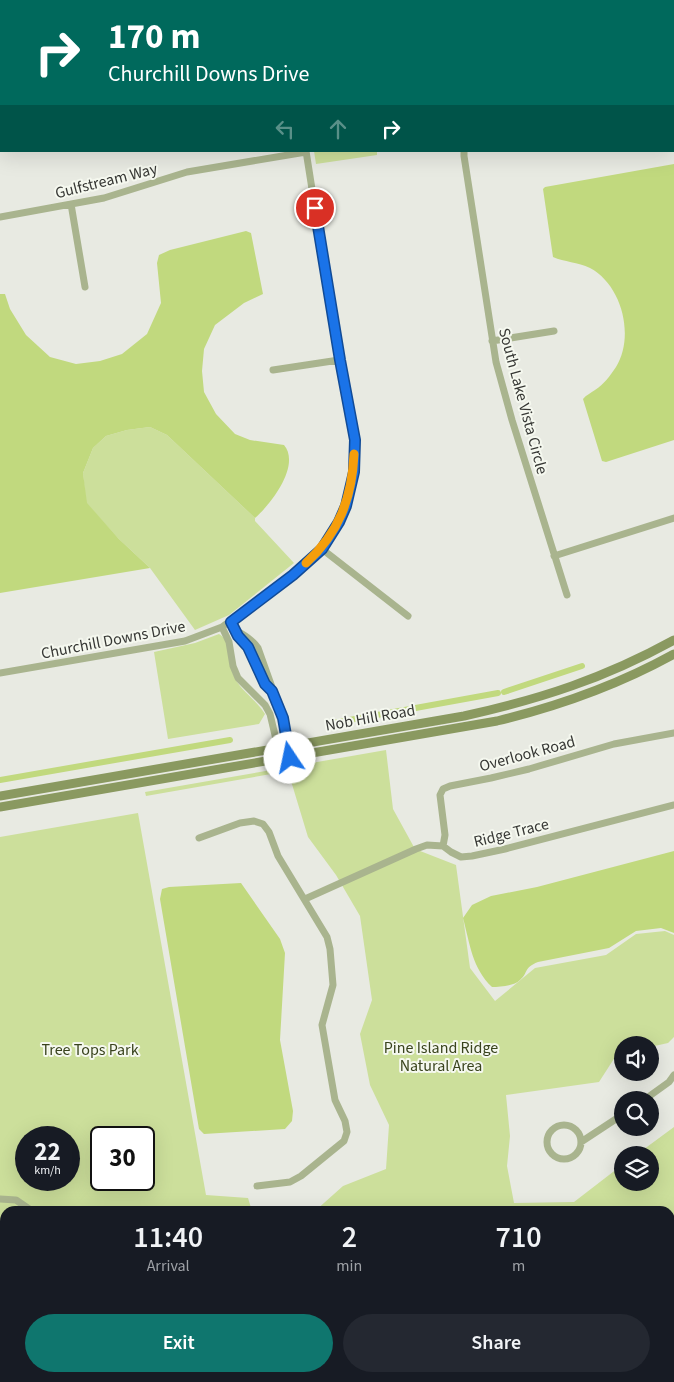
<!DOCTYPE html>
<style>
body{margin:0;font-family:"Source Sans 3",sans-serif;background:#242831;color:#f1f3f6;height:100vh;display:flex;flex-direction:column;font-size:19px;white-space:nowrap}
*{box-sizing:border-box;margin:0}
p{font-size:16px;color:#9ea1a6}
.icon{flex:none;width:28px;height:28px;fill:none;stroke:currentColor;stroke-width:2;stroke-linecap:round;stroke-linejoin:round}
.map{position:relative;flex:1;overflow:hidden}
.sheet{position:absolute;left:0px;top:1206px;width:675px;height:176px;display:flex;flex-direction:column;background:#171b24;border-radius:15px 15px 0 0;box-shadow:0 5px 20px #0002}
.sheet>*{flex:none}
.top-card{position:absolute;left:0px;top:0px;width:675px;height:152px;box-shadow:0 5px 20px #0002;background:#00695c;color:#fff;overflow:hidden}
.tools{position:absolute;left:614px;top:1036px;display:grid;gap:10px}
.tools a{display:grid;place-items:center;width:45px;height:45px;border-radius:50%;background:#171b24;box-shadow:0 5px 20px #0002;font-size:25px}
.speed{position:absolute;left:15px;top:1126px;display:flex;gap:10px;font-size:25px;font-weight:700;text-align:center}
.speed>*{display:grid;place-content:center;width:65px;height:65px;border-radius:50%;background:#171b24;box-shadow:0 5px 20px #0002;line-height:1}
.speed small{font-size:12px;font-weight:400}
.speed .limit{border:2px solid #111;border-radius:8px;background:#fff;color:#111}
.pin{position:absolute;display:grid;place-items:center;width:42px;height:42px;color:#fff;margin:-21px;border:2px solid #fff;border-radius:50%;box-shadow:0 1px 5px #0007}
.me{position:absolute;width:55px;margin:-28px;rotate:349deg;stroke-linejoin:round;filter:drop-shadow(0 0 4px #0008)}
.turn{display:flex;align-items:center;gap:18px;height:105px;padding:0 25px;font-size:22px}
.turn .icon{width:65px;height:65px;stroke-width:2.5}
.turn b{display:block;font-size:35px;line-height:42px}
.lanes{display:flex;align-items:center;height:48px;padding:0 25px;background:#0003;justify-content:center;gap:25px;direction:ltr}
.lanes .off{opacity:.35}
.eta{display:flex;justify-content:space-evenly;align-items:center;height:85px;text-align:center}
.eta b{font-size:30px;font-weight:600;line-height:35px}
.cta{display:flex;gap:10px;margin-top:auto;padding:10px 25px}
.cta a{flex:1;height:58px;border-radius:30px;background:#0f766e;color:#fff;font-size:20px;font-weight:600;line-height:58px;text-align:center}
.cta a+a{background:#242831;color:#f1f3f6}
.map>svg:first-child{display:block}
</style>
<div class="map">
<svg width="674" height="1382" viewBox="0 0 674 1382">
<rect width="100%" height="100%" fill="#e8eae2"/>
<path fill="#ccdf9b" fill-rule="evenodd" d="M314,151H377V155L316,164Z
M150,427L167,435L255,518V521L294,563L229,615L195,630L150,568L119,539L86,503L83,473L93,448L106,436L127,430Z
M219,634C232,641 228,661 233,674C239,690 256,699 265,714L259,724L168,739L154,652L195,643Z
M386,750L393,809L415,849L456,865L470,968L495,1001L535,968L606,955L636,934L665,931L674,935V1037L668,1043L650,1047V1045H622V1052L617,1054L599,1082L506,1095L510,1136L507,1166L514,1203L574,1202L622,1165V1182H650V1155H636L674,1127V1253L670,1257V1211H315L343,1186L386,1169L389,1125L370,1085L360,1034L372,1000L360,916L336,875L308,837L288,771L146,796L145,792Z
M138,813L206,1195L248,1198L252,1211H5V1378H241L242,1382H0V837ZM26,1138H69V1180H26ZM101,1138H144V1180H101Z
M426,1378H541L540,1382H422Z"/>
<path fill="#c1d97e" d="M674,164V440L606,462L602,461L583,399C586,395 591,393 595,390C604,384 610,376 616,367C635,336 622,285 590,268C578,262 564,262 553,257L543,189L545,187Z
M246,231L251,233L263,294L244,303L215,325L204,349L202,371L204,392L216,414L235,434L250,440L284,445C301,465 271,504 255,518L167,435L150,427L127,430L106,436L93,448L83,473L87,503L119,539L150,568L0,593V294H5L10,309L26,335L50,357L76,364L100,361L122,354L147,334L161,303L157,263L159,255L170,250Z
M674,851V933L661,928L636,931L609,948L538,962C523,968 529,972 520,980C514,986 500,987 492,987C472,968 470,944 463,918L472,905L491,896L537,887Z
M241,883L280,939L285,953L280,1040L293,1111L292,1121L285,1129L204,1134L199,1129L160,899L162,889L169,887Z"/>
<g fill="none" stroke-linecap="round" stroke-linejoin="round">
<path stroke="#c1d97e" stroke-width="6" d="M504,692L582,666
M333,723L498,693
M0,780L230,740"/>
<path stroke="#a9b48e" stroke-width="7" d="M295,0V1
M464,151V156L496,362L512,420L567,595
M71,204L85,287
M0,217L104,198L187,172L306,152
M492,341L554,331
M273,370L339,360
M322,549L408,616
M554,556L674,518
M222,627L229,642L233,666L238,678L265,705L270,714L279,752
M236,631C243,633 254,642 258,648L283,718L290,758
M237,633L252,655L261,677L272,691
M0,673L185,641L222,627L293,575L322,549L339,522L346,506L354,472L355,440L339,360L306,151
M199,838L240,823L254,821L263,824L269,832L278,856L327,937L330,949L333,985L322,1025L335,1100L345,1121L347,1132L344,1141L301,1176L290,1182L257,1186
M443,846L445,835L440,795L443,789L450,786L491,778L529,769L614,744L674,733
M305,899L416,849L427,845L443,846L451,852L461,857L472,856L505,849L674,805
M644,1100L669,1082L674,1075
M547 1142a17 17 0 1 1 34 0a17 17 0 1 1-34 0Z
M581,1142L622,1115
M0,1199L16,1200L32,1211
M670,1311L674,1308
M670,1319L674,1324
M263,1378V1382
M374,1382L378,1378
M593,1382L596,1378"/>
<path stroke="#8a9960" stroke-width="9" d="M0,796L464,716C541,699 605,678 674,640
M0,807L497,721C559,706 618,685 674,654"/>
</g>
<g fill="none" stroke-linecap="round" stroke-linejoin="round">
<g stroke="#114b97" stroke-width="12">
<path id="route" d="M290,758L283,718L272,691L265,684L248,647L238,636L231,622L293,575L322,549L339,522L346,506L354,472L355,440L340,360L315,208"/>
</g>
<use href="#route" stroke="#1a73e8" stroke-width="9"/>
<path stroke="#f59e0b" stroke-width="9" d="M306,563C339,533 352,498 354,454"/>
</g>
<g text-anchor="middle" stroke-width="4" stroke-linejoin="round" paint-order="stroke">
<g font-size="16" fill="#373835" stroke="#f5f8ef">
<text transform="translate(106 180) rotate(-14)" y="6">Gulfstream Way</text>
<text transform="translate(524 401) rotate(75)" y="6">South Lake Vista Circle</text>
<text transform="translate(113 639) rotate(-11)" y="6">Churchill Downs Drive</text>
<text transform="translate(370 717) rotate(-10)" y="6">Nob Hill Road</text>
<text transform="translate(527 753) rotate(-15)" y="6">Overlook Road</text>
<text transform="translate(511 832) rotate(-14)" y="6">Ridge Trace</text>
</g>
<g font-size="16" fill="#39431d" stroke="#f5f8ef">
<text x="441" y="1053">Pine Island Ridge<tspan x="441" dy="18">Natural Area</tspan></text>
<text x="90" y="1055">Tree Tops Park</text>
</g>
</g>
</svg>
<div class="tools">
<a><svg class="icon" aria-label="sound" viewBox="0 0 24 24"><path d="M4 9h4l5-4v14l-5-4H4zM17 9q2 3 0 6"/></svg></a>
<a><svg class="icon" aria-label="search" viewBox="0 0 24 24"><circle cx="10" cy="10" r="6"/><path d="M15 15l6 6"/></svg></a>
<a><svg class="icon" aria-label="layers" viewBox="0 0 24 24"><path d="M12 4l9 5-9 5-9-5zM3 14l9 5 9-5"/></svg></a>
</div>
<div class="speed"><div>22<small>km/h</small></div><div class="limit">30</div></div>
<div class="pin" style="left:315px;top:208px;background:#d93025"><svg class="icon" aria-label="arrive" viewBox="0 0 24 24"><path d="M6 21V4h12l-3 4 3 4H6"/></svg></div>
<svg class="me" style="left:290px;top:758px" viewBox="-20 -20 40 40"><circle r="19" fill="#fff"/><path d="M0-13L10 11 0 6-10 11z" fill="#1a73e8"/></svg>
<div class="top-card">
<div class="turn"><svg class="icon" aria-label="right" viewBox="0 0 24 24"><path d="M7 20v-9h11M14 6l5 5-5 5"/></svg><div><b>170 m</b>Churchill Downs Drive</div></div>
<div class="lanes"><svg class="icon off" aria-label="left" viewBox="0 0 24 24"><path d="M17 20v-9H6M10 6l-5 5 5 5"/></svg><svg class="icon off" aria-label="ahead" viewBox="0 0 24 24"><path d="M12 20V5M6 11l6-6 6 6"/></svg><svg class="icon" aria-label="right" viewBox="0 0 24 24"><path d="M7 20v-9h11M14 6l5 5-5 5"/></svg></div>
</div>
<section class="sheet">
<div class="eta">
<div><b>11:40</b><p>Arrival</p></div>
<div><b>2</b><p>min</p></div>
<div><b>710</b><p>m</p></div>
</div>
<div class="cta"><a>Exit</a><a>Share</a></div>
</section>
</div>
